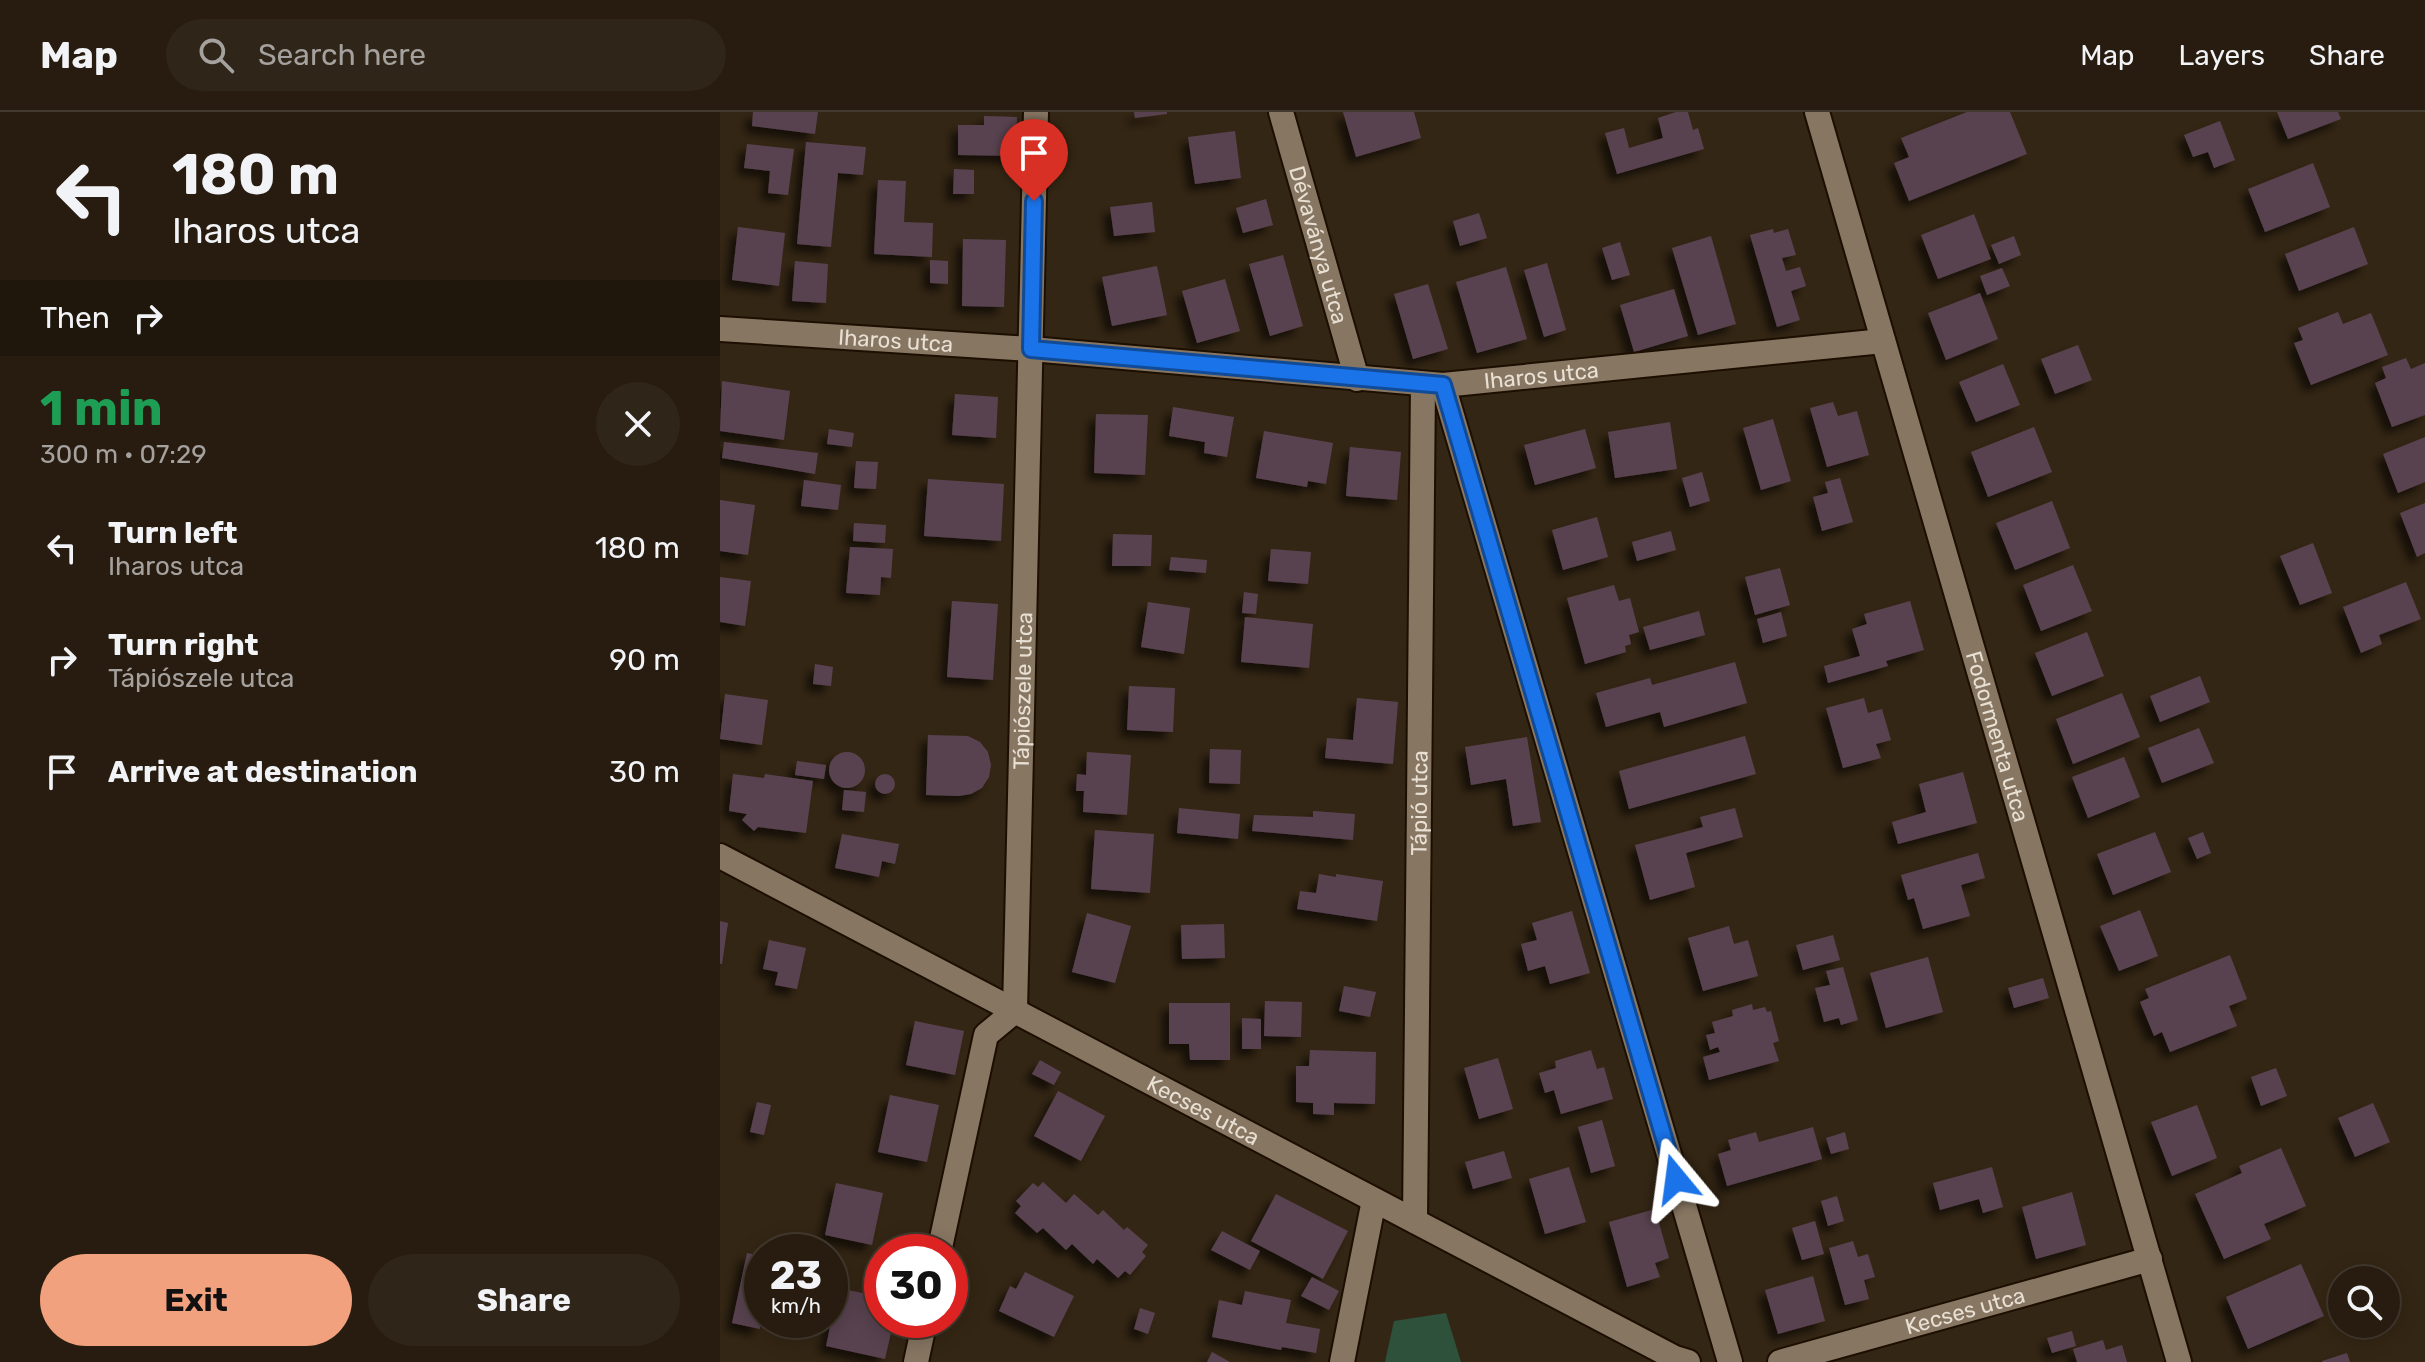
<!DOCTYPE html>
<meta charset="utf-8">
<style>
body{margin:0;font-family:Rubik,sans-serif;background:#2f2518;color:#f1f3f6;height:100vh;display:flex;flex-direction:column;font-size:30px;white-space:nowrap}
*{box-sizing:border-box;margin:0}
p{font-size:26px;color:#a4a19e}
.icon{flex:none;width:44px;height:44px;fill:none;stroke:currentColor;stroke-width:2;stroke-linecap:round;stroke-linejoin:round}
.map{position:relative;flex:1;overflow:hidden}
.panel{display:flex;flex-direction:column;background:#271c0f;width:720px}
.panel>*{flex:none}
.banner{background:#271c0f;color:#f1f3f6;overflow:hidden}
.fabs{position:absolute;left:1608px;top:1154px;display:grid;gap:16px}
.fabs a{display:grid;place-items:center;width:72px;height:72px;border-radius:50%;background:#271c0f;box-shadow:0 4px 20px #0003,0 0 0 2px #433a2f;font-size:40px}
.speed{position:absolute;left:24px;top:1122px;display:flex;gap:16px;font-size:40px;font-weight:700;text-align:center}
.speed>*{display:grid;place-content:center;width:104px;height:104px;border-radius:50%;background:#271c0f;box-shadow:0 4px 20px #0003,0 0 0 2px #433a2f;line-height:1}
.speed small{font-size:20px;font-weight:400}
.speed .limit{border:12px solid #d22;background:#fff;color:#111}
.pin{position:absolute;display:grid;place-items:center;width:68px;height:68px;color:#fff;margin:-82px -34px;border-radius:50% 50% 50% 0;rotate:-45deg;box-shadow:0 0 8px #0007}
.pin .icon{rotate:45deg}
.me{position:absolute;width:88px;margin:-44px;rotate:344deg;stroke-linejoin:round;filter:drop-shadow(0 0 6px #0008)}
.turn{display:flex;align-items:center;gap:28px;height:168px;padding:0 40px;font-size:36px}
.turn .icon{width:104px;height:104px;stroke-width:2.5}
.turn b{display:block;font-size:56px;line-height:68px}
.then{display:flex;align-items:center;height:76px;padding:0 40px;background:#0003;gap:16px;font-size:30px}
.round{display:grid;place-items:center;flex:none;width:84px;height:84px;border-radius:42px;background:#2f2518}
.headline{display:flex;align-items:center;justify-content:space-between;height:136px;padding:0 40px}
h1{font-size:48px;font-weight:700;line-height:60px;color:#1e9e55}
.primary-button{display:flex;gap:16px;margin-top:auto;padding:16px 40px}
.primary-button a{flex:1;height:92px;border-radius:48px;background:#f1a17d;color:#111;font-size:32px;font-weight:700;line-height:92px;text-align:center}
.primary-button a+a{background:#2f2518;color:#f1f3f6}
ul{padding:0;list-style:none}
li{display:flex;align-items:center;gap:24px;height:112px;padding:0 40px}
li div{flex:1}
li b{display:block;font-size:30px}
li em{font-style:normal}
header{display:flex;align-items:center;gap:48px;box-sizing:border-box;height:112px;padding:0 40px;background:#271c0f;border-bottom:2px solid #433a2f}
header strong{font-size:38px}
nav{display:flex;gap:44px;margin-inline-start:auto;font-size:28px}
.search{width:560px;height:72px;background:#2f2518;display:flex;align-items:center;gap:20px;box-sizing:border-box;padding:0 28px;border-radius:44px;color:#a4a19e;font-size:30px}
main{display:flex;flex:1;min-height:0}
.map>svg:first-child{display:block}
</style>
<header>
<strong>Map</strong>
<div class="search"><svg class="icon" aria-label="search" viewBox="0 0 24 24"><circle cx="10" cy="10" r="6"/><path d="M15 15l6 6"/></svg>Search here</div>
<nav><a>Map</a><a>Layers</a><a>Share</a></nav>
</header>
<main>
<section class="panel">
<div class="banner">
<div class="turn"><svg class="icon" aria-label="left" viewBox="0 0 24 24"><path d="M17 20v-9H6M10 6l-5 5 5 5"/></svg><div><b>180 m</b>Iharos utca</div></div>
<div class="then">Then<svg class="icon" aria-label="right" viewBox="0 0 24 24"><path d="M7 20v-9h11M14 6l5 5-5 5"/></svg></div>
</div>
<div class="headline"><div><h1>1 min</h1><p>300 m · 07:29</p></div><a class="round"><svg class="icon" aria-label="close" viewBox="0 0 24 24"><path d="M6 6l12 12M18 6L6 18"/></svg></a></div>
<ul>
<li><svg class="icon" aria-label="left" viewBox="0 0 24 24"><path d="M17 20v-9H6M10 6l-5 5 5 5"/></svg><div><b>Turn left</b><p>Iharos utca</p></div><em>180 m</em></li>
<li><svg class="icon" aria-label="right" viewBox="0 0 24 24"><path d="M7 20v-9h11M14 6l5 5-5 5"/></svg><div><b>Turn right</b><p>Tápiószele utca</p></div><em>90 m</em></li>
<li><svg class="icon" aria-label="arrive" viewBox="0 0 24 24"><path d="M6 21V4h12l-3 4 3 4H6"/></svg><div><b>Arrive at destination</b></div><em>30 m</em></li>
</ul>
<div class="primary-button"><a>Exit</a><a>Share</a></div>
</section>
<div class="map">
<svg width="1705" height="1250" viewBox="0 0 1705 1250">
<defs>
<filter id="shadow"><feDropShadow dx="-7" dy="7" stdDeviation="4" flood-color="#0009"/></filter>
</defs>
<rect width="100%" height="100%" fill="#342614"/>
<path fill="#2e513b" d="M726,1201L741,1250H665L674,1209Z"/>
<path fill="#594250" filter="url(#shadow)" d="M33,0H98L95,22L32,14Z
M414,0H447V2L415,6Z
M623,0H694L701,26L636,45Z
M956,0H968L973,18L978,16L984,37L897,62L885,21L904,16L909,36L943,26L938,6Z
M1247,0H1290L1307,42L1189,89L1174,51L1189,45L1181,26Z
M1557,0H1618L1621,7L1568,27Z
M264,4L297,5L296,44L238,43V13H264Z
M1500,9L1515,48L1494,56L1488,40L1473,45L1464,23Z
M515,19L521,66L475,72L468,25Z
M86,30L146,35L143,63L118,61L111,135L77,132Z
M27,32L74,37L68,83L48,81L50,59L24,56Z
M1593,51L1610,95L1545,120L1528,77Z
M234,57L254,58V82H233Z
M158,68L186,69L184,110L213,111L212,145L154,142Z
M546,87L553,113L523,121L516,96Z
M432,90L435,120L394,124L390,95Z
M759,101L767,126L740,134L733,109Z
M1254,102L1271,147L1218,167L1201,123Z
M18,115L65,121L59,174L12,168Z
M1634,115L1648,152L1579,179L1565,142Z
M1053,117L1054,121L1068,117L1076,143L1062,146L1066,159L1080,155L1086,174L1071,179L1080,208L1057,215L1030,123Z
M991,124L1016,212L978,223L952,136Z
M1294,124L1301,143L1279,152L1271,133Z
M243,127L286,128L284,195L242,194Z
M900,130L910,163L892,168L882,136Z
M563,143L583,214L550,224L529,152Z
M210,148L228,149V172L210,171Z
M75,149L108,152L106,191L72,189Z
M827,151L846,218L824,225L804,158Z
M437,154L447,203L392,214L382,165Z
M786,155L807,227L757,241L736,170Z
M1282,156L1290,174L1267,183L1260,164Z
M505,167L520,219L477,231L462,179Z
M708,172L728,237L693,247L674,182Z
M954,177L968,224L914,240L900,193Z
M1260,181L1278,227L1226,248L1208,201Z
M1618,200L1623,212L1651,201L1668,243L1591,273L1574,231L1583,228L1578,216Z
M1358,233L1372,268L1335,282L1321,247Z
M1686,246L1691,257L1705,251V303L1672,315L1655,271L1666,266L1662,255Z
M1283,252L1300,293L1256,310L1239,270Z
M2,269L70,279L64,328L0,319Z
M235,282L278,285L276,326L232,323Z
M1113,290L1118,304L1137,299L1149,343L1107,355L1090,296Z
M453,295L514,305L507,345L484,341L485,330L449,324Z
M376,302L428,303L425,363L374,361Z
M1053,307L1071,369L1041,378L1023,316Z
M950,310L957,357L895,366L888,320Z
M1314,315L1332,360L1268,385L1251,340Z
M109,317L134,321L132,335L107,332Z
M865,317L876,356L815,373L804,333Z
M544,319L613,331L606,372L588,369L587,375L536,366Z
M1705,325V370L1678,381L1663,342Z
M4,330L98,341L95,362L2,346Z
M630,335L681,340L677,388L626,384Z
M136,349L158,350L156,377L134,376Z
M982,360L990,389L970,395L962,366Z
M1120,366L1133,410L1102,419L1093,385L1108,381L1105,370Z
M208,367L284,372L281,429L204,424Z
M84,368L121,373L118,398L81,394Z
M0,388L35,393L28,443L0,439Z
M1332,389L1350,436L1295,458L1276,411Z
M1705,391V441L1697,445L1680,401Z
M877,405L888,445L843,458L832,418Z
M134,411L166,413L165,431L133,429Z
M951,419L956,438L917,449L912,430Z
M393,422L432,423L431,454H392Z
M1593,431L1612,481L1580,493L1560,444Z
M130,435L173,437L171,466L161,465L160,483L126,481Z
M551,437L591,440L588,472L548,469Z
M451,445L487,448L486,461L449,458Z
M1353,453L1372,499L1321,519L1303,473Z
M1060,456L1070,493L1035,503L1025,465Z
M0,465L31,469L25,514L0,510Z
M1686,470L1701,507L1659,523L1662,532L1641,541L1623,495Z
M894,473L899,489L910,486L919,520L909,523L911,532L905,534L906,540L865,552L847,486Z
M524,480L538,482L536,502L522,501Z
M232,489L278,492L273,568L227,565Z
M1190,489L1204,538L1166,549L1168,554L1108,571L1104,554L1140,544L1132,517L1147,512L1144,502Z
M428,490L470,496L464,542L421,535Z
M979,499L985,523L930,538L923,515Z
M1061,500L1067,524L1043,531L1037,507Z
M525,505L593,512L589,556L521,550Z
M1367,520L1384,564L1332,584L1315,541Z
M1015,550L1027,591L944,615L940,600L886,615L876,581L930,566L932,573Z
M95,552L113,555L111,574L93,572Z
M1480,564L1490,590L1440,610L1430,584Z
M409,574L455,576L453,620L407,618Z
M1402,581L1420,625L1353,652L1336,607Z
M5,582L48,588L42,633L0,627Z
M637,586L678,590L673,652L605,646L607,626L633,628Z
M1144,586L1148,601L1162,597L1171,628L1156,632L1161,646L1123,656L1106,596Z
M1479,616L1494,651L1442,671L1428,636Z
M208,623L248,624L260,630L268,640L271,653L269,665L262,676L251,682L239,684L206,683Z
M1025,624L1036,662L909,697L899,659Z
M807,625L821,710L793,714L786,667L751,673L745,635Z
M490,637L521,638L520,672L489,671Z
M367,640L411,643L407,703L363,700L364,679H356L357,662L366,663Z
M109 658a18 18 0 1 1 36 0a18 18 0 1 1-36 0Z
M1404,645L1420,685L1368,706L1352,665Z
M77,649L106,653L104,667L75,663Z
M1243,660L1257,711L1178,732L1172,710L1206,700L1199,672Z
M155 672a10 10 0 1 1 20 0a10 10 0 1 1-20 0Z
M13,662L44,666L45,662L93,669L86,721L38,715L34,719L22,708L27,702L9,699Z
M124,678L146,680L144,700L122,698Z
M459,696L520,702L518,727L457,721Z
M1015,696L1023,725L966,741L975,775L930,788L915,733L983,715L980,705Z
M593,699L635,702L633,728L532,719L534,703L593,705Z
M375,718L434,722L430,781L371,777Z
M1435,720L1451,760L1393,783L1377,742Z
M1483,720L1491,741L1477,747L1468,726Z
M122,722L179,732L175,752L162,749L159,765L115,756Z
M1258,741L1265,766L1241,773L1250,804L1203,817L1194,786L1188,788L1181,763Z
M599,762L616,765V762L663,769L657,809L577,797L580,779L596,781Z
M1420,798L1438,844L1399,859L1380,814Z
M852,799L870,861L830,872L825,854L808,859L801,832L817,828L812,811Z
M367,801L411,814L395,871L352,860Z
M0,809L8,811L2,852H0Z
M504,812L505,846L462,847L461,813Z
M1009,814L1014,832L1028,828L1038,864L983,879L968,826Z
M1113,823L1120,848L1083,858L1076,833Z
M49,828L86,836L77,877L55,873L58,860L43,857Z
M1510,843L1527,887L1509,894L1517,914L1450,940L1442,920L1434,924L1420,890L1429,886L1425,877Z
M1208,845L1223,900L1166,916L1150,861Z
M1123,855L1138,908L1121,913L1119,906L1104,910L1095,876L1110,873L1106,859Z
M1323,866L1329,886L1294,896L1288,876Z
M624,874L656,880L650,905L619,899Z
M545,889L582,890L581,925L544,924Z
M449,891H510V948H470L469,932H449Z
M1032,892L1033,898L1045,895L1047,900L1051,899L1059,929L1053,931L1059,949L989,968L983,945L1000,940L998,935L990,938L986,923L995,921L992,910L1013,904L1012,898Z
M522,906L541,907V937H522Z
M195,909L244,919L235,963L186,953Z
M590,938L656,940L655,992L614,991V1003L593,1002V991L576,990V954H589Z
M871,938L877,957L884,955L893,987L841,1002L834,978L825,981L819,961L836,956L835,949Z
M778,946L793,997L759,1007L744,956Z
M320,948L341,960L334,973L312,962Z
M1556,956L1567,984L1541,994L1531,965Z
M338,979L385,1004L361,1049L314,1024Z
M170,983L219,993L207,1050L158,1040Z
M37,990L51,993L44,1023L30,1020Z
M1653,991L1670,1030L1635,1045L1618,1006Z
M1477,993L1497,1046L1452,1064L1431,1010Z
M882,1008L895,1054L871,1061L858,1015Z
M1093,1015L1102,1047L1007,1074L998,1042L1011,1038L1008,1028L1036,1020L1039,1030Z
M1125,1020L1129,1037L1111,1042L1106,1026Z
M1561,1036L1586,1094L1544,1112L1551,1127L1504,1147L1475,1082L1522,1061L1519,1054Z
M784,1039L792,1066L753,1077L745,1050Z
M849,1055L866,1110L825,1122L809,1067Z
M1272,1055L1283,1095L1263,1101L1259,1087L1220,1098L1213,1071Z
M323,1070L346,1091L354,1082L378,1103L383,1098L404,1118L407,1115L428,1133L422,1140L426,1144L410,1163L405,1159L398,1166L377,1147L373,1152L352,1132L346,1138L323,1116L317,1121L295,1101L301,1094L296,1089L313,1071L318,1075Z
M116,1071L163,1081L152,1133L105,1123Z
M1352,1080L1366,1133L1316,1147L1302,1095Z
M556,1082L628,1119L603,1167L531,1129Z
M1117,1084L1124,1109L1108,1114L1101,1089Z
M935,1097L949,1146L935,1151L940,1165L907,1175L889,1110Z
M1095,1109L1104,1142L1082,1148L1072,1116Z
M502,1119L540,1139L530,1158L491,1138Z
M1133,1129L1138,1145L1148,1142L1155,1165L1144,1168L1149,1187L1125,1193L1109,1136Z
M75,1131L97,1136L96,1140H73Z
M27,1141L42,1144L40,1217L12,1211Z
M1581,1152L1604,1204L1528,1237L1506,1185Z
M305,1160L354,1184L334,1225L279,1199L290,1174L296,1177Z
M1093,1164L1105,1209L1058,1222L1045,1178Z
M592,1165L619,1179L609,1198L581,1184Z
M118,1176L162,1185V1208H174L165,1247L106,1234Z
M525,1179L571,1188L566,1211L600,1217L596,1241L562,1235L561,1238L492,1225L499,1188L522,1193Z
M420,1196L435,1201L428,1222L414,1217Z
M1352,1219L1356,1234L1332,1241L1327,1226Z
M1383,1228L1386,1238L1402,1233L1407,1250H1357L1353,1237Z
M492,1240L510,1250H487Z
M1627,1241L1630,1250H1602V1249Z"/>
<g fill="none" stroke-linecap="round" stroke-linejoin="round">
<g stroke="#1c0f01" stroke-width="28">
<g id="street">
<path id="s1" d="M561,0L637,267"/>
<path id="s2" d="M1097,0L1459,1250"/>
<path id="s3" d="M0,217L311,237L723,273L1163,229"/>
<path d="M723,273L1010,1250"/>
<path id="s4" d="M0,744L955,1246L968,1250"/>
<path id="s5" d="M695,1109L703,272"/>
<path id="s6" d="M219,1140L266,923L295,899L316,0"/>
<path d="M196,1250L205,1208"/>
<path d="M622,1250L654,1088"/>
<path id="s7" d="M1060,1250L1430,1147"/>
</g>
</g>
<use href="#street" stroke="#877662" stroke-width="24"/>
</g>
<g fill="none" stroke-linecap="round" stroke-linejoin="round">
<g stroke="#114b97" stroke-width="20">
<path id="route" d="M314,89L311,237L723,273L956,1067"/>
</g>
<use href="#route" stroke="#1a73e8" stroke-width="14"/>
</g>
<g text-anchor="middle" stroke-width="8" stroke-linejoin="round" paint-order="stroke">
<g font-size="22" fill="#e9e0d4" stroke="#171009">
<text dy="8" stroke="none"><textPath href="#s1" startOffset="138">Dévaványa utca</textPath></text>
<text dy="8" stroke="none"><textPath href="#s3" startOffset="176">Iharos utca</textPath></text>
<text dy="8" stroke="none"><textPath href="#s3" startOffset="824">Iharos utca</textPath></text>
<text dy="8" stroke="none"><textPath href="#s6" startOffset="580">Tápiószele utca</textPath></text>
<text dy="8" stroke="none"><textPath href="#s2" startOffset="650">Fodormenta utca</textPath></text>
<text dy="8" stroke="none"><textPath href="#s5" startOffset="418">Tápió utca</textPath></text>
<text dy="8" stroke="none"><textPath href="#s4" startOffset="546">Kecses utca</textPath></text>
<text dy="8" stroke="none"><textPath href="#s7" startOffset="192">Kecses utca</textPath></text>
</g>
</g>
</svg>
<div class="fabs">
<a><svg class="icon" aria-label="search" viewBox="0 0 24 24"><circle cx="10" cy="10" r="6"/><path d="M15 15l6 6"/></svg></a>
</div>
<div class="speed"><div>23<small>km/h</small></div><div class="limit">30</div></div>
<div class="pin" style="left:314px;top:89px;background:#d93025"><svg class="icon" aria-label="arrive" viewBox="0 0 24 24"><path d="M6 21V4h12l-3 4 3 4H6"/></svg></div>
<svg class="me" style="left:956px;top:1067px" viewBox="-20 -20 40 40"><path d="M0-17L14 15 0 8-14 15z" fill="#1a73e8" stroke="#fff" stroke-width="4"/></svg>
</div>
</main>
